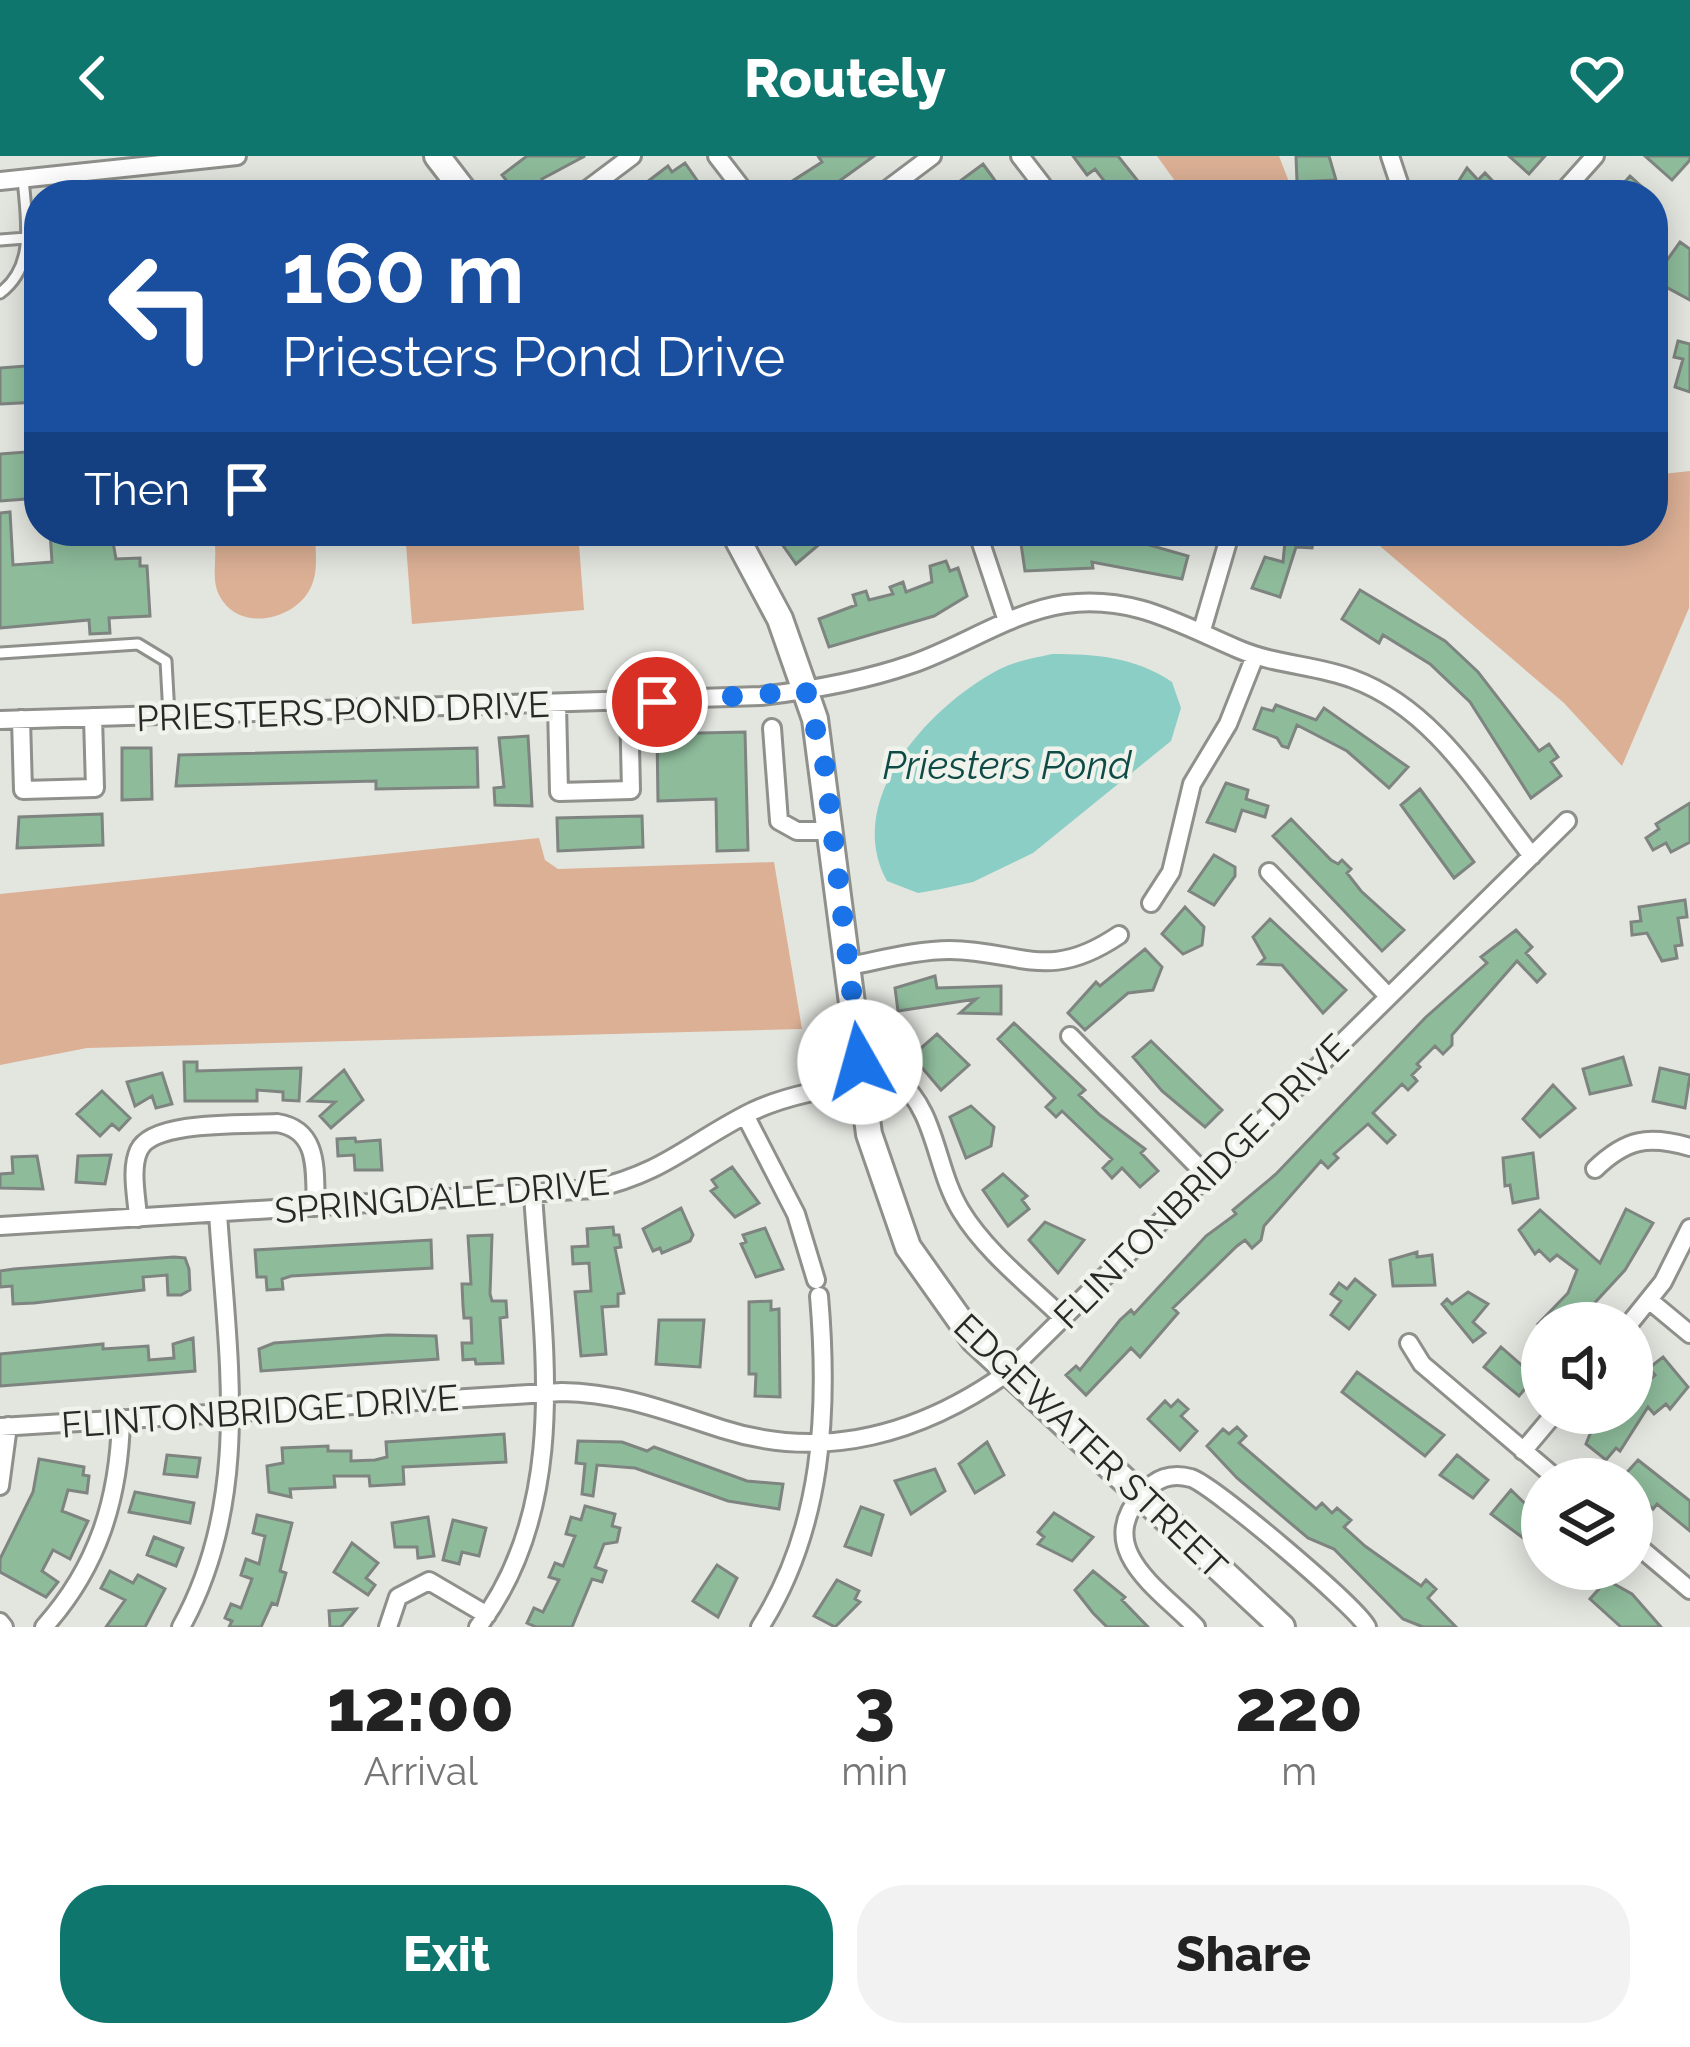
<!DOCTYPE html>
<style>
body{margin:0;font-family:Raleway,sans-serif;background:#f2f2f2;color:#222;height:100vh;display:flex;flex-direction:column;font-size:45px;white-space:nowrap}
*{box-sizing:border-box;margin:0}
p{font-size:39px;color:#767676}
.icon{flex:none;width:66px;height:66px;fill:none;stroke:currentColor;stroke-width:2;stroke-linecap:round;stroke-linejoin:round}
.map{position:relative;height:1471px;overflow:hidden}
.drawer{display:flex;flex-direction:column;background:#fff;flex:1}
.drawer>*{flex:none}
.banner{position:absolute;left:24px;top:24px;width:1644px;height:366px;border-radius:48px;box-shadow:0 6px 30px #0003;background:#1a4fa0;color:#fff;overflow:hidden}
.fabs{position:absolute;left:1521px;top:1146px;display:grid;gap:24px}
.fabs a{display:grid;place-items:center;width:132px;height:132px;border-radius:50%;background:#fff;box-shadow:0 6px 30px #0003;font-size:60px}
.pin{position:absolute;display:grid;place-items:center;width:102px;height:102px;color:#fff;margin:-51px;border:6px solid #fff;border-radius:50%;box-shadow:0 3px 12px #0007}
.me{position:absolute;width:132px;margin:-66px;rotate:353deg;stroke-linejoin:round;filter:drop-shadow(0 0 9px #0008)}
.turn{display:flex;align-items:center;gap:42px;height:252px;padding:0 60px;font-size:54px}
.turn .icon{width:156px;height:156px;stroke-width:2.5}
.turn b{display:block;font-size:84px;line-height:102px}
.then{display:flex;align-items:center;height:114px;padding:0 60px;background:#0003;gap:24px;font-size:45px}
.eta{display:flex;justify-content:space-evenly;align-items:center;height:204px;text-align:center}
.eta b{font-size:72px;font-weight:800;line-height:84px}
.button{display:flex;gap:24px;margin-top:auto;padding:24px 60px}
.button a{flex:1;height:138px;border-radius:48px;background:#0f766e;color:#fff;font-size:48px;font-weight:800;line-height:138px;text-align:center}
.button a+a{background:#f2f2f2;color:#222}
header{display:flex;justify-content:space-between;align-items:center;height:156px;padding:0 60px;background:#0f766e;color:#fff;font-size:54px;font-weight:800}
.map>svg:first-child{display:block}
</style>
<header><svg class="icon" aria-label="back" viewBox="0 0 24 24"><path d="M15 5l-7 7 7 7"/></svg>Routely<svg class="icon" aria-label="heart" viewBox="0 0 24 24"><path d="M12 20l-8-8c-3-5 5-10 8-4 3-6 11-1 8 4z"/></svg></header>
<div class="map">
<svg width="1690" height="1471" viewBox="0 0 1690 1471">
<rect width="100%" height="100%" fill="#e3e5df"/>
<path fill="#dcb095" d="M1157,0H1279L1294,39H1185Z
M1690,315L1689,452L1622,610L1564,547L1381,391L1371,375H1653V319Z
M211,375H315C315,394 319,413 311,431C296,464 239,478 219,439C209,419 221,396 211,375Z
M405,375H578L584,454L412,468Z
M539,682L545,704L558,713L774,706L802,873L87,892L0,909V738Z"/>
<path fill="#8acec5" d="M1052,498C1096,498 1135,501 1172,526L1181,552L1171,585L1033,697L973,726L941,733L918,737L887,725C842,644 930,550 998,514C1014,505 1035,502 1052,498Z"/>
<path fill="#8ebc9b" stroke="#7e8480" stroke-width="3" d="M527,0H585L542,23L547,30L536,39H518L502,19Z
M818,0H874L820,39H789L783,31L822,6Z
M1073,0H1118L1149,39H1115L1095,13L1087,19Z
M1296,0H1329L1336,24L1297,26Z
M1509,0H1545L1529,18Z
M1645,0H1690V4L1672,24Z
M685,7L701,30L695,33L700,39H630L668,10L672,16Z
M983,8L999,30L987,39H964L956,28Z
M1467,12L1478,24L1485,17L1506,39H1450Z
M1630,20L1651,39H1613Z
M1680,86L1690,93V144L1653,124Z
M1678,185L1690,188V236L1675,231L1683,203L1674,201Z
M39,209V246L0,248V212Z
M39,295V342L0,345V298Z
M10,356L13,409L52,406L50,375H111L116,403L140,402V410H147L150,460L109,462L110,477L90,478L89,464L0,472V357Z
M800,375H835L796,408L782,388Z
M1090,375L1091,382L1125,386L1127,375H1144L1142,387L1188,400L1182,423L1092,406L1093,412L1025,415L1020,381L1045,377L1046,384Z
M1286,375H1315L1312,392L1296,391L1280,441L1252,432L1265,401L1283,406Z
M946,405L950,415L958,412L967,440L934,460L829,491L819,463L856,449L853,439L866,435L869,444L893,438L890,431L903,426L906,436L932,426L930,410Z
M1360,434L1445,485L1478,516L1539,595L1549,588L1558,601L1551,606L1561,620L1531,642L1470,546L1430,508L1383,479L1379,487L1342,463Z
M1276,549L1316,564L1324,552L1408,611L1389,632L1347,595L1297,569L1288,592L1282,590L1277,582L1254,573L1262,552L1273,555Z
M745,576L748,694L717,695L716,643L658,645L657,578Z
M528,580L532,650L495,649L494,632L504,631L499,582Z
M122,592H151L152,643L122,644Z
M477,592L478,631L376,633V625L176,630L179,599Z
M1226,627L1248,634L1246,643L1268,650L1265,661L1242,654L1235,675L1207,666Z
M1420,633L1474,706L1454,722L1401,649Z
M1690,647V686L1671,696L1666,687L1653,694L1646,682L1659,673L1656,668Z
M102,658L103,689L17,692L19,661Z
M642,660L643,691L558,695L557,662Z
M1291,663L1331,704L1338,708L1342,704L1351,713L1347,717L1361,735L1404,774L1382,795L1273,680Z
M1214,699L1235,711V720L1214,749L1189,735Z
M1685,744L1687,761L1678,762L1682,789L1675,790L1677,802L1662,805L1647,777L1632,779L1631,766L1641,765L1639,751Z
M1185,751L1204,771L1202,789L1183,798L1162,778Z
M1270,763L1346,834L1323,857L1282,809L1259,808L1265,802L1253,781Z
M1516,774L1532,791L1526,797L1545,818L1537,826L1517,805L1452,879V889L1443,898L1435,890L1417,908L1420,911L1412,919L1417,925L1408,934L1402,928L1373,957L1395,979L1387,987L1368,968L1334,998L1338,1002L1328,1012L1321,1005L1264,1070L1261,1084L1252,1092L1245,1084L1237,1090L1173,1152L1178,1157L1140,1201L1131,1192L1086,1239L1066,1219L1076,1210L1080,1214L1120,1164L1131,1154L1134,1158L1206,1080L1236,1058L1233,1054L1276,1018L1426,861L1487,807L1481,801Z
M1145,793L1162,811L1153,834L1128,837L1085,874L1068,857L1096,826L1100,830Z
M935,820L937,832L1001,830V858L960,857L976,843L898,855L895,832Z
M1014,867L1085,934L1079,939L1100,959L1145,993L1141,997L1158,1015L1140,1031L1122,1012L1112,1022L1103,1012L1112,1003L1062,955L1056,961L1046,951L1055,942L998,883Z
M937,878L969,909L941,934L912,900Z
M1151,885L1222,954L1205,971L1162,935L1133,901Z
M1623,901L1631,929L1590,938L1583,913Z
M184,906H197V915L301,912L299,945L283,944V936L257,934V945H185Z
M1660,912L1690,919L1685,952L1653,945Z
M344,914L363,944L331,972L320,960L335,946L309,945Z
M162,917L172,948L156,952L152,940L135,950L127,926Z
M1553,929L1575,952L1540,981L1523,963Z
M102,935L130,962L119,974L112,968L100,980L77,958Z
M971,950L994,971L991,990L966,1002L950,961Z
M355,982L356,986L380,984L382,1014H355L354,999L338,1000L337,983Z
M1533,997L1538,1042L1513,1047L1510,1029L1505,1030L1503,1002Z
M111,999L105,1028L76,1026L78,1000Z
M37,1000L43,1033L0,1032V1018L13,1017L12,1001Z
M732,1011L759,1047L735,1061L711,1035L717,1031L712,1024Z
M1003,1018L1027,1040L1022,1044L1029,1053L1008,1070L983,1034Z
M681,1052L693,1079L690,1085L662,1097L660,1092L653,1095L643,1073Z
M1626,1053L1653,1067L1625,1114L1576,1167H1539L1568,1137L1577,1114L1557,1099L1550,1105L1539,1094L1535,1098L1519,1074L1540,1054L1600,1107Z
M1045,1066L1084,1084L1058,1117L1029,1084Z
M613,1071L614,1079H619L621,1091L615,1092L624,1137L618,1138V1150L602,1151L606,1198L581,1200L575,1136L591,1135L589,1107L573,1108L572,1091L588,1090L587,1073Z
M765,1072L783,1113L756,1121L741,1088L746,1086L743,1079Z
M492,1079L490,1138L492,1145H506L507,1161L500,1162L503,1207L476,1208L475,1203L463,1204L462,1187H472L471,1162H464L463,1150L462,1128H471L468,1080Z
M431,1084L432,1112L291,1120L282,1123L283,1133L267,1134L266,1121H257L255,1094Z
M1417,1096V1101L1432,1099L1435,1129L1393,1130L1390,1104Z
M174,1101L185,1102L189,1113L190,1134L181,1139H168L167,1119L143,1121L144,1134L34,1147L13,1148L12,1130L0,1131V1115L14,1113Z
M1355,1123L1375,1139L1349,1173L1331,1159L1341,1145L1331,1138L1339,1127L1347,1133Z
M1468,1136L1488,1148L1473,1166L1485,1177L1473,1186L1442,1148L1447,1143L1452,1148Z
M771,1145V1154L779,1153L780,1241L755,1240L756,1218H749V1146Z
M659,1164H704L700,1211L656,1208Z
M388,1179L436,1180L438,1203L261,1215L259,1193L274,1187Z
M193,1182L195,1215L0,1230V1198L103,1188V1193L148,1190L149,1204L174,1202L173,1188Z
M1501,1191L1535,1221L1519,1240L1484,1211Z
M1663,1201L1688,1231L1670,1253L1666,1248L1654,1258L1648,1251L1620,1295L1616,1292L1606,1304L1586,1288L1590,1278L1606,1257H1632L1635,1236L1655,1219L1649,1212Z
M1357,1216L1444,1279L1425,1300L1342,1236Z
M1178,1244L1188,1253L1181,1260L1197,1275L1180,1294L1148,1263L1165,1245L1171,1251Z
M1237,1271L1246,1280L1239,1287L1316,1353L1322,1347L1332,1357L1337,1352L1351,1364L1344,1371L1365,1390L1421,1430L1426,1424L1436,1433L1428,1442L1456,1471H1423L1403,1463L1334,1393L1308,1382L1237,1322L1207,1290L1223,1273L1229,1278Z
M504,1278L506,1306L403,1311L404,1328L370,1330L369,1320H334L335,1331L290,1333L291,1341L269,1336L267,1310L283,1307L282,1292L328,1290V1295H351V1305L375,1304L387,1301L386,1286Z
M578,1285L622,1286L647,1295L654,1291L747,1325L783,1328L779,1353L728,1345L635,1312L597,1309L593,1340L582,1338L585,1308L576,1307Z
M987,1286L1004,1319L975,1337L959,1308Z
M167,1299L200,1302L197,1321L164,1318Z
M1457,1299L1488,1324L1473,1342L1440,1319Z
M39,1303L84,1311L83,1319L89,1320L87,1337L68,1334L62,1355L88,1365L70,1403L53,1394L42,1415L58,1426L46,1441L0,1416V1403L33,1336Z
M1638,1304L1690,1345V1375L1657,1348L1653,1353L1641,1343L1632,1323H1621Z
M935,1313L945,1335L911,1358L895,1325Z
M1511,1334L1542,1364V1396L1491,1358Z
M135,1336L194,1347L190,1367L129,1356Z
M585,1350L615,1358L612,1370L620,1372L617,1386L604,1388L595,1411L606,1415L602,1426L592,1423L572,1471H536L527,1467L534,1452L543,1456L559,1424L549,1421L555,1407L563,1410L575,1380L566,1378L571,1361L581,1364Z
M861,1351L883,1359L871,1399L845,1390Z
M1054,1357L1093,1381L1072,1405L1038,1388L1044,1381L1038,1376Z
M257,1359L292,1367L280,1415L286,1417L277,1449L272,1447L261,1471H229L232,1465L225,1462L231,1448L241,1452L252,1423L241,1419L246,1403L259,1408L265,1380L253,1377Z
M428,1361L434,1400L418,1402L417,1391H395L392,1367Z
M453,1364L486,1372L479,1400L462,1396L459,1408L443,1404Z
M154,1381L183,1392L176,1410L147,1399Z
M352,1387L378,1407L366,1422L375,1429L368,1439L334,1416Z
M717,1409L737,1422L718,1461L693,1445Z
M110,1415L133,1427L138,1419L165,1433L145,1471H106L125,1444L101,1432Z
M1093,1415L1125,1441L1122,1444L1148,1471H1107L1093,1457L1075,1434Z
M837,1424L859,1435L855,1443L860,1446L835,1471L814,1460Z
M1607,1424L1632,1438L1661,1471H1621L1590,1443Z
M356,1453L341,1471H330L329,1455Z"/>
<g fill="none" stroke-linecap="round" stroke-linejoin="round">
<g stroke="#8f908b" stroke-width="15">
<path id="lane" d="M0,84L39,81
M0,137C37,110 26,62 23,22
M0,497L138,488L166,505L169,559"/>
</g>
<g stroke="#8f908b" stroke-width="22">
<path id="street" d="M717,0L747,39
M1020,0L1050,39
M1390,0L1403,39
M0,25L237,0
M580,39L632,0
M880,39L932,0
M1560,39L1595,0
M977,375L1007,465
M1202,474L1231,375
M557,549L559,636L631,634L629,547
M21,563L23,634L95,632L93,561
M0,564L761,540C812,534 863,525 912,508C964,490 1011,456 1065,448C1133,439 1179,468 1238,493C1275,509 1316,509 1353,523C1435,553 1481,635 1532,700
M772,572L779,665L797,675H833
M1269,716L1388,840
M1151,747L1171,716L1192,628L1228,568L1255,500
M849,810C881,804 917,794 950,794C1021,795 1048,827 1119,779
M1070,880L1207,1020
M897,923C937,955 935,1013 961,1055C986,1096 1029,1129 1064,1163
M745,959L796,1058L816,1124
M1595,1013C1626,983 1648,979 1690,991
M138,1062C137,1042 130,1013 139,994C153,964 245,969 277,967C321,974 314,1017 316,1051
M0,1070L593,1033C667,1016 690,986 753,955C788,939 824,933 862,928
M1649,1144L1690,1178
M1630,1167L1663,1126L1690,1072
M1409,1187L1422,1208L1557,1323
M0,1271L562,1236C621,1237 666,1255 722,1273C825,1306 922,1277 1007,1217L1567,665
M1523,1295L1555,1257
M0,1330L8,1270
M1632,1385L1690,1434
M0,1466L4,1471
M44,1471C98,1411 119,1343 121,1263
M181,1471C253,1342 227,1198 218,1057
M388,1471L398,1441L429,1425L487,1459
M478,1471C573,1346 542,1183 533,1038
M760,1471C823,1372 829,1255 819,1140
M1196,1471C1158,1432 1093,1393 1142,1338C1156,1323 1170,1316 1191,1322C1213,1329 1356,1450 1367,1471"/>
</g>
<g stroke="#8f908b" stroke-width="30">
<path id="secondary" d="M437,0L467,39
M733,375L780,463L815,563L869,978L908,1091L974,1184L1282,1471"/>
</g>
<use href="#lane" stroke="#fff" stroke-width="9"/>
<use href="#street" stroke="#fff" stroke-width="16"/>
<use href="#secondary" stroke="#fff" stroke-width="24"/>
</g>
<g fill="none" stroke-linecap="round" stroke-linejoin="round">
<path stroke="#1a73e8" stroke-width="21" stroke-dasharray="0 37.8" d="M657,546L806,535L825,611L860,906"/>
</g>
<g text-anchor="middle" stroke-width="9" stroke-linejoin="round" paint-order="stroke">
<g font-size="36" fill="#282826" stroke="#f0f2ec">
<text transform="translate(343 555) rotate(-2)" y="13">PRIESTERS POND DRIVE</text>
<text transform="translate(1201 1025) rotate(-45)" y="13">FLINTONBRIDGE DRIVE</text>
<text transform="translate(442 1040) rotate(-5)" y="13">SPRINGDALE DRIVE</text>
<text transform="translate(260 1255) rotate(-4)" y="13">FLINTONBRIDGE DRIVE</text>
<text transform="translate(1091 1290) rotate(44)" y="13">EDGEWATER STREET</text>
</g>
<g font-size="39" font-style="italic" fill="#0e4b46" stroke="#f0f2ec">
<text x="1007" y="623">Priesters Pond</text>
</g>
</g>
</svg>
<div class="fabs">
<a><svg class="icon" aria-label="sound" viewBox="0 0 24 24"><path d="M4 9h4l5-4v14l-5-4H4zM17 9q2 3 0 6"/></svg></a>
<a><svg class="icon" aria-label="layers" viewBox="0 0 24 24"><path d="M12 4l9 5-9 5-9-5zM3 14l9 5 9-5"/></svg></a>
</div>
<div class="pin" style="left:657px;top:546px;background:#d93025"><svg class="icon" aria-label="arrive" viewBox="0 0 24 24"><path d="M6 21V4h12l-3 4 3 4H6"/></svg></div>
<svg class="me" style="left:860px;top:906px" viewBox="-20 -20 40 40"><circle r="19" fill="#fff"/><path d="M0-13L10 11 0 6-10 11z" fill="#1a73e8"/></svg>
<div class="banner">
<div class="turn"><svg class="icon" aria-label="left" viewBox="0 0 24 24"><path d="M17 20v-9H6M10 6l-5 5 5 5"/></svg><div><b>160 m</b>Priesters Pond Drive</div></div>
<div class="then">Then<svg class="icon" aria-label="arrive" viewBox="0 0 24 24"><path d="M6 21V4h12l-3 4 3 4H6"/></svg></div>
</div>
</div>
<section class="drawer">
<div class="eta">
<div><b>12:00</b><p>Arrival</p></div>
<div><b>3</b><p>min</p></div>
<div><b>220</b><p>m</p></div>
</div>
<div class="button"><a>Exit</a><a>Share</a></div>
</section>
